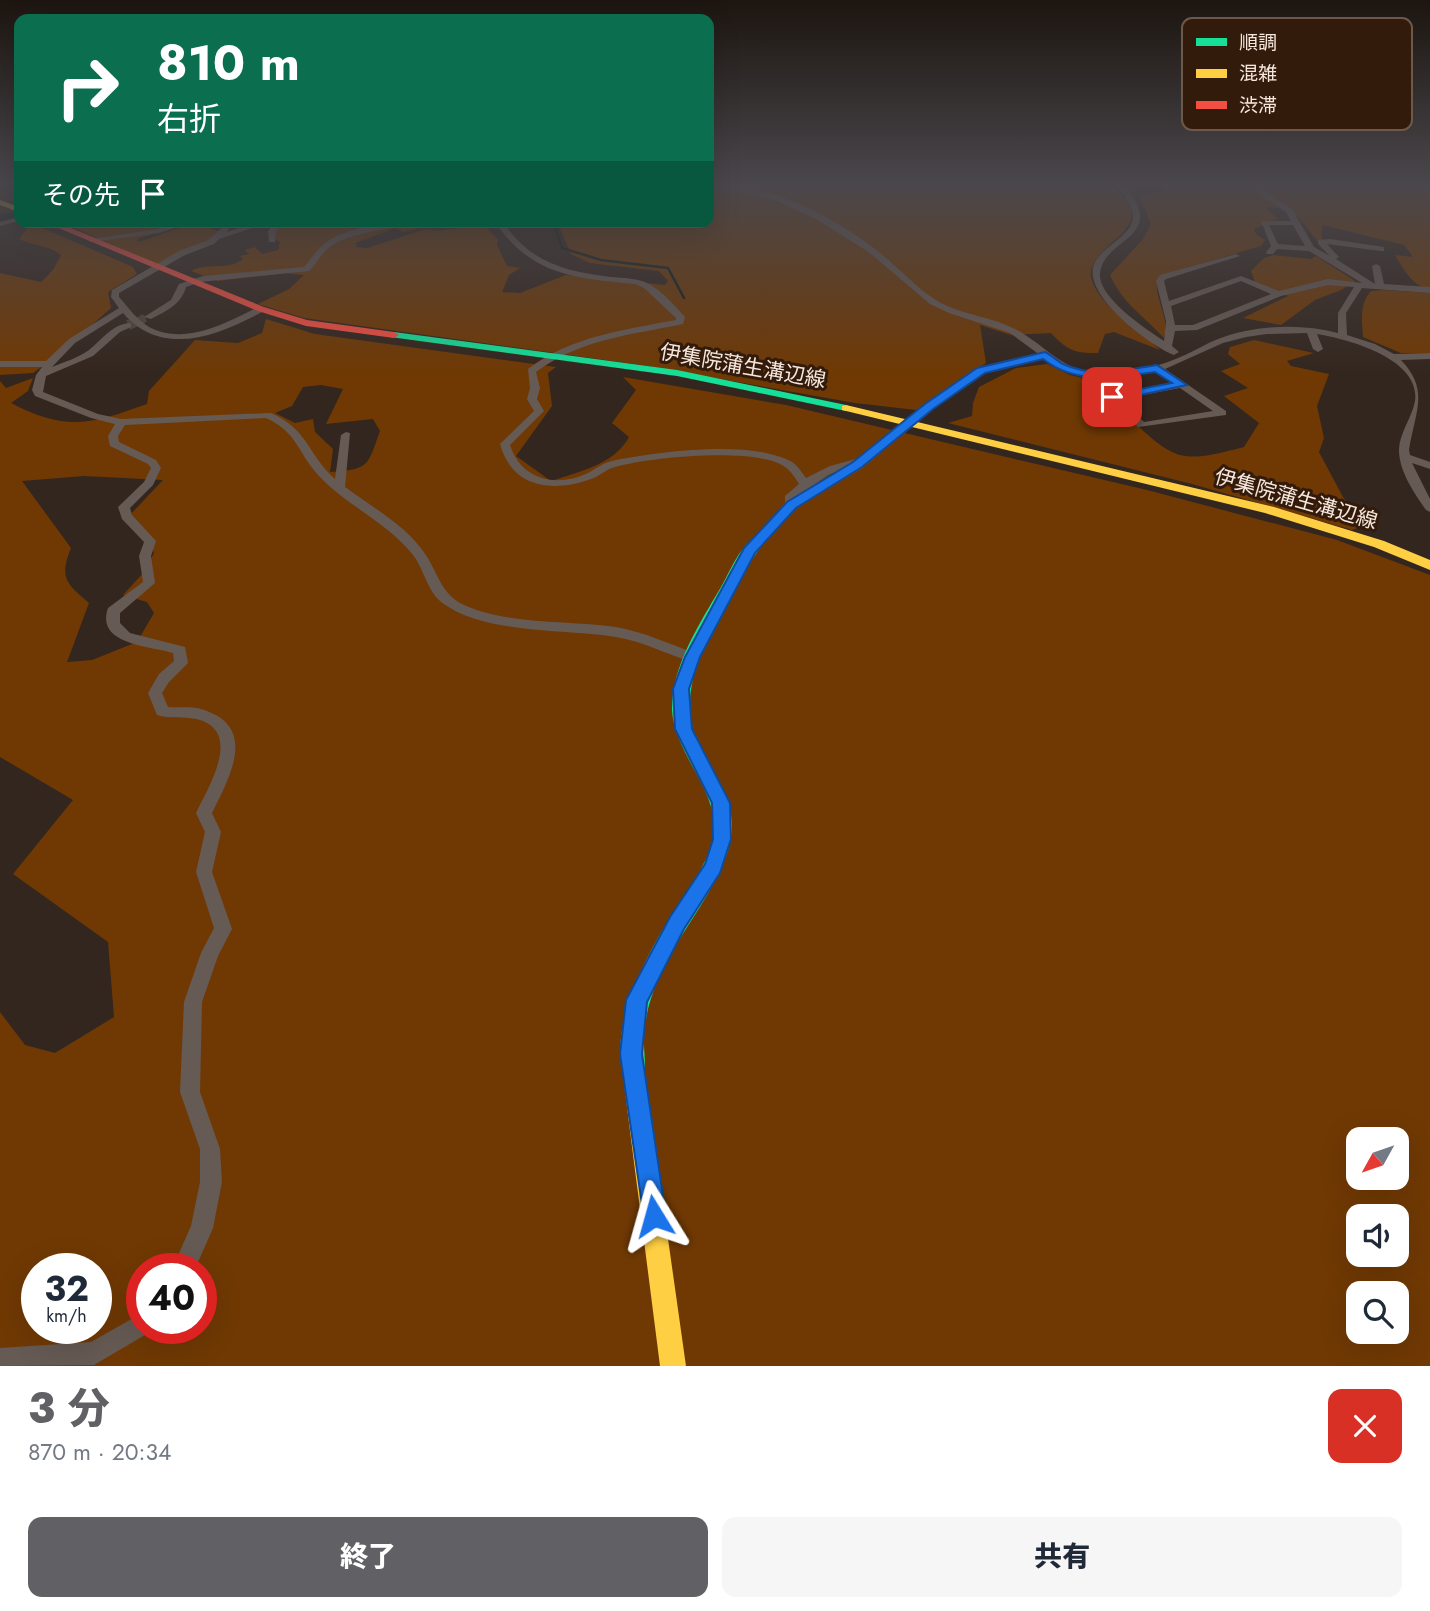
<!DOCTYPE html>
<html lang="ja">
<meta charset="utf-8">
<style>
body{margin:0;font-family:Jost,"Noto Sans JP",sans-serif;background:#f6f6f7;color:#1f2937;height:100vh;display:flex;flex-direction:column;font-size:26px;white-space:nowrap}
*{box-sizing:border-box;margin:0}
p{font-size:23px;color:#747a83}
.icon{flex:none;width:38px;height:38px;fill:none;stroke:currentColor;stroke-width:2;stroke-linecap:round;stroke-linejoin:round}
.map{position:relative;height:1366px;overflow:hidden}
.side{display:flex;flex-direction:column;background:#fff;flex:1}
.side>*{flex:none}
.guide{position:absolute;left:14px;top:14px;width:700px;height:214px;border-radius:14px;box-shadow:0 7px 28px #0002;background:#0b6e4f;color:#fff;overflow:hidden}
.needle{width:46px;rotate:230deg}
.buttons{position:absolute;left:1346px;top:1127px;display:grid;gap:14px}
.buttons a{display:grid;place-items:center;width:63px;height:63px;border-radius:14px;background:#fff;box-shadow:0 7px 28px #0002;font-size:35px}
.speed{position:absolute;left:21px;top:1253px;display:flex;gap:14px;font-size:35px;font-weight:700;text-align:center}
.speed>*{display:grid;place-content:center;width:91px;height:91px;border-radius:50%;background:#fff;box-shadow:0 7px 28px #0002;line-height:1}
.speed small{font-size:18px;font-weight:400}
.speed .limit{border:10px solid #d22;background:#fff;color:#111}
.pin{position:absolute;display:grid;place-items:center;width:60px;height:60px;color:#fff;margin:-30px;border-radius:14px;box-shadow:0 4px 10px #0006}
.me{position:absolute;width:77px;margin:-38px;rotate:352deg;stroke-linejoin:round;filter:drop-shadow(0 0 5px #0008)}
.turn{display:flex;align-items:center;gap:24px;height:147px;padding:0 28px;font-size:32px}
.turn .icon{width:91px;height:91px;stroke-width:2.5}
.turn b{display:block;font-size:49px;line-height:60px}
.then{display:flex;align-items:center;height:66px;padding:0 28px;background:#0003;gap:14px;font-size:26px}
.round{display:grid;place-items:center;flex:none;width:74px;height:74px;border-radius:14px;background:#f6f6f7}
.head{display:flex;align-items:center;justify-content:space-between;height:119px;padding:0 28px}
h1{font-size:42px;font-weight:800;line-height:52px;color:#616064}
.button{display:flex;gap:14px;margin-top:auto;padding:14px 28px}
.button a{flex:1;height:80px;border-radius:14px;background:#616064;color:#fff;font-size:28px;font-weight:800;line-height:80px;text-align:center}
.button a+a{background:#f6f6f7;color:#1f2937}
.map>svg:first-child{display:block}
</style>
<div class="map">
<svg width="1430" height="1366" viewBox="0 0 1430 1366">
<rect width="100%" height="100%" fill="#33261e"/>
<path fill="#703904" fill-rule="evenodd" d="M709,183H1111C1117,190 1128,200 1131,209C1140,234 1081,253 1092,281C1104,311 1138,327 1160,350L1114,332L1105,334L1098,353C1074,353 1068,351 1051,333L1011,335L980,325L986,363L916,410L855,403L648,366L304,318L258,304L289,289L304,275L285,273L218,281L191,271C207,262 229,271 243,259L240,256L249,254L245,250L255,247L262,254L278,250L280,242L271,237L270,230L279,222H425L417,225V229L403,232L395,228L356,243V247L367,248L426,229L436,231L484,225L498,239L497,245L507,266L520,268L509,275L502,292L520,293L566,275L665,285L668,281L659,271L590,263L571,254L557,222H709Z
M1158,183H1430V289C1412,287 1404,269 1395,255L1413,257L1404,245L1323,225L1321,234L1324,247C1301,226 1302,207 1265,207L1278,219L1254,229L1256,234L1265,240L1261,246L1169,273L1157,281C1155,302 1170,316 1164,338C1144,316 1122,303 1110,275L1143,239L1151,224L1139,195L1167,192Z
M61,222H147L164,227L162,231L137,239L139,242L197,222L222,233L156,264Z
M31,223L133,267L137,274L108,292L111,308L57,356L33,373L0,375V273L41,282L53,270L61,255C50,245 33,246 19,239Z
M1273,255L1311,259L1316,256L1355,281L1341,290L1315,300L1281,325L1243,318L1288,296L1255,282L1251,271L1264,258Z
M1383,290L1430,293V353H1401L1363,337C1362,320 1359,305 1371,291Z
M266,319L315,334L556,367L548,373L552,406L516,456L551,481C580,471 614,465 629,437L612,423L636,390L623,377L786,405L1147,490L1337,540L1430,575V1366H0V1012L25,1045L55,1053L114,1017L108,942L13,874L73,800L0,757V381L6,388L33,378L28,391L11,403C67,432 91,424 147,404L149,391L195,340L238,343L262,333ZM321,385L343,389L326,424L373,419L380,431C367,467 370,469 330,472L333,449L315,432L313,419L295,423L275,413L292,406L303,387ZM84,476L163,480L128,517L146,537L154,553L144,572L123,595L147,602L154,613L137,642L92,660L67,662L89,603C66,583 59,578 71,548L22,481ZM1358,1139H1396V1178H1358ZM1358,1216H1396V1255H1358ZM37,1269H96V1328H37ZM142,1269H201V1328H142ZM1358,1293H1396V1332H1358Z
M1254,340L1314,353L1287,361L1291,366L1329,374L1317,406L1324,438L1319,452L1343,497L1363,526L1352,530L1192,484L948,423L972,416L973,403L979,387L1016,368L1047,364L1070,375L1096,381L1103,395L1102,406L1114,422L1128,417C1176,461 1179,464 1244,447L1259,423L1224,396L1248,388L1221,371L1240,364L1228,354L1230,347Z"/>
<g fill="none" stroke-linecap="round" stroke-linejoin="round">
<path stroke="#0f1e1d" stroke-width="2.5" d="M553,222L562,248L601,260L668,268L684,298"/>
<path fill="#0f1e1d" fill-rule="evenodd" d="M19,211V219L0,223V215Z"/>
<path stroke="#50433a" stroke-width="8" stroke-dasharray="8 4.5" stroke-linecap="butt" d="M138,321L148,317"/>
<path stroke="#50433a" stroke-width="10" stroke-dasharray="10 5" stroke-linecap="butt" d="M128,325L143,319"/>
<path fill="#665a54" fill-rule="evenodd" d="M716,183C769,183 838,219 879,252C898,267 915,287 936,300C960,315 990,316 1015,329C1039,341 1056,363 1082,370C1116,379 1154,369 1185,355C1196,350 1207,343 1218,339C1255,325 1300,323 1338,333V313L1354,287L1328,285L1281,296L1197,330L1175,331L1172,346L1179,352L1174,355C1149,345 1079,293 1095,262C1104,245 1133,236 1133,216C1133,204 1121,192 1115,183H1122C1129,192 1140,203 1140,216C1141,227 1131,236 1123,242C1112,251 1099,261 1100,277C1102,300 1146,329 1164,341L1166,321L1156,281L1160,275L1236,254L1240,256L1166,279L1164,281L1169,301L1241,276L1279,291L1328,279L1362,283L1309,251L1277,249L1273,254H1267L1266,252L1271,246L1261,221H1291L1286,212L1243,183H1251L1292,209L1314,247L1330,256L1318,244V240L1330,239L1384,247V251H1381L1327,244L1339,257L1336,259L1375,284L1372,266L1376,264L1380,266L1384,284L1430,287V293L1362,288L1346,313L1347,335L1375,344L1394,354L1430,353V359L1401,360C1430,390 1415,412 1409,450L1410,455L1430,462V469L1412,463L1430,499V512L1426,510C1415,494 1400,473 1399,452C1398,435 1412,418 1415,401C1421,359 1348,339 1317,334L1323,349L1318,352L1313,349L1307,333L1267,334L1246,337L1223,343L1165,369L1226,411V415L1138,427L1107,397L1112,394L1173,384L1156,372L1109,379L1085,377L1070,373L1051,363L1010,333L949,313L930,304L870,253L818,220L777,201ZM1269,225H1293L1305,246L1278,244ZM1241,281L1271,294L1193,325H1175L1171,306ZM1180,388L1213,411L1144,422L1120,399Z
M19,217V221L0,226V222Z
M180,222H193L159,233L91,242L87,240L158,229Z
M224,222H232L227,232L257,222H270L219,239L214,244L185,255L119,293V297C128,307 137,320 149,327C185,346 226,323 258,307H264V311C219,335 163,359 123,313L75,343L52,367C64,362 78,358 89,350C102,340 113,323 131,323V327L120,332L93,356L46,376L43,392L98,414L121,419L271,413C309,430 307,454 335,479L341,435L346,432L350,433L345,487C373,508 406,525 426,555C438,574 442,595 464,605C508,625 568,620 616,627C644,632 670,644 697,654L699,657L692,662C666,654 642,641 616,637C566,629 485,634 444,604C427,593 425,570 413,555C387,522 347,506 319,476C297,452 298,433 266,418L125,425L118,436L119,442L156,460L161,468L153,485L130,508L132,515L156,541L151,556L155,583L120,613V623L130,633L185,647L188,663L169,682L162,693L168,707C178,708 190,706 201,709C259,726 230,776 212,813L221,832L212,872L232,929L218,956L202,1002L200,1092L220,1149L222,1182L213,1228L195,1269H172L191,1226L200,1182V1149L180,1092L184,1002L201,953L214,928L196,872L205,832L196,813C209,786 244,730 196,719C183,716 170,719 157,715L148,693L159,674L174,661L173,653C151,646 95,645 108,608L143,582L139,556L144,542L122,519L118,507L144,482L151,468L148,464L110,446L108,436L115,424L91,418L35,396L32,390L36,375L42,367H0V361H46L69,339L119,308L111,297L112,290L179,251L208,240L223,227Z
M276,222H285L276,231L275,242H269L268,231Z
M388,222H405C382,233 354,231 331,246C322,252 317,263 309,271L200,282L186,287C181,305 166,311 151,319L144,317L171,300L179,284L203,276L304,267C311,260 315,251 323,245C340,230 367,227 388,222Z
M495,222H503C531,263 564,271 611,277C623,278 638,278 649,284C662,291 675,306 685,317L683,324C631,335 580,339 536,372L540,388L537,399L544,411L510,445C521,480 556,488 588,473C597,468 603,463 612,461C657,452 746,440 788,460C796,463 801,471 806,478L830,466L863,457L868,460L828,475L797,497V505L791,509L785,505V496L799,484C794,476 789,468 780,464C747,448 651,457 615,467C606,469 600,476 591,479C552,493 512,488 500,444L534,411L527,399L530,388L528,369C572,336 623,330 676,320V318L644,288L635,284C575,278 532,276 495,222Z
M142,1313V1328H152L150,1332L94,1365L0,1366V1348L91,1342Z"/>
<path fill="#16e098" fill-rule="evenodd" d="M394,332L677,370L846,405L852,408L846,411L677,376L390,337L389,335Z
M758,537L765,541C729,591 668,682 698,745C711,771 733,797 732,828C731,876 676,934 658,980C650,998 645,1017 644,1036C643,1052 648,1070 642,1084L634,1087L626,1084C604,1030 649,949 678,905C693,881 712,858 714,829C715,804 700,781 689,760C681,744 673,728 672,710C671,667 700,623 721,587C730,572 741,542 758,537Z"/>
<path fill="#ffcf43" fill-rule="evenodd" d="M0,200L19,207V212L0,205Z
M846,405L1274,507L1384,541L1430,560V570L1374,547L1265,513L842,410V406Z
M634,1065L642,1068L645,1076L686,1366H660L623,1076L626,1068Z"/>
<path fill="#f24e42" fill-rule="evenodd" d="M44,222H56L264,307L307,320L394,332L399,335L394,338L306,326L258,311Z
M1045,352L1049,353V357L985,372L933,409L862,468L796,508L763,544H753L751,541L753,538L786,502L854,462L925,405L977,368Z"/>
</g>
<linearGradient id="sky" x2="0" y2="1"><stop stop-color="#1c1510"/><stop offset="0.49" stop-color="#4a474c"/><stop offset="1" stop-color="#4a474c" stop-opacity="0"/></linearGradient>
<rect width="1430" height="374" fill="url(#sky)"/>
<path fill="#1a73e8" stroke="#114b97" stroke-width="2" d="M1045,352C1052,355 1057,361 1063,364C1094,378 1126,370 1157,365L1187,385L1112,401L1108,400V395L1172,383L1155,372C1117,378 1076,385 1043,359L985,373L933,409L862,467L796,508L755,553L700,657L689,689L692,729L730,803L731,839L720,873L684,929L647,1002L642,1054L666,1216L662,1225L654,1228L645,1225L620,1054L626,1000L670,917L705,864L713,839L712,803L675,729L673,689L685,657L744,548L787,502L853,462L925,404L977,368Z"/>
<g text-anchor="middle" stroke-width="6" stroke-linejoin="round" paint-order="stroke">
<g font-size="21" fill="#f6e6dc" stroke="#321b0b">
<text transform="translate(743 366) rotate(10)" y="7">伊集院蒲生溝辺線</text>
<text transform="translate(1296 499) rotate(16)" y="7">伊集院蒲生溝辺線</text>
</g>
</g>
<rect x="1182" y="18" width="230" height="112" rx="10" fill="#321b0b" stroke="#6d584a" stroke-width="2"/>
<rect x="1196" y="38" width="31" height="8" fill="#16e098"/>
<rect x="1196" y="69" width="31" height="9" fill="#ffcf43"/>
<rect x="1196" y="101" width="31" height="8" fill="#f24e42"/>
<g font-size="19" fill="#f6e6dc">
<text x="1239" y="49">順調</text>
<text x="1239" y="80">混雑</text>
<text x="1239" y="112">渋滞</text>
</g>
</svg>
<div class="buttons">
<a><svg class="needle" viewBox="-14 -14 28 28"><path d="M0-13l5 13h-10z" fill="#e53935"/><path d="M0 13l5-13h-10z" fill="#747a83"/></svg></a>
<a><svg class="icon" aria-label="sound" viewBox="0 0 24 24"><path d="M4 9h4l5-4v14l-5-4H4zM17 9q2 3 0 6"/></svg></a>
<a><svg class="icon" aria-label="search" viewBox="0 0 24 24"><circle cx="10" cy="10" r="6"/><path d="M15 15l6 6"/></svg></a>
</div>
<div class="speed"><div>32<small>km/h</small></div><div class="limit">40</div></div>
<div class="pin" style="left:1112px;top:397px;background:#d93025"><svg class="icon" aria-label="arrive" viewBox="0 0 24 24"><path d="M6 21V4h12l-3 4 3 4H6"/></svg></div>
<svg class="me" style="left:654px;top:1216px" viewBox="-20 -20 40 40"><path d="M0-17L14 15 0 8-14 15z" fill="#1a73e8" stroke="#fff" stroke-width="4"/></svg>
<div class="guide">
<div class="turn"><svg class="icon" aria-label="right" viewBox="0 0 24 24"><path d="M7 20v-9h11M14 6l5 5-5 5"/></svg><div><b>810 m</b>右折</div></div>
<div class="then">その先<svg class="icon" aria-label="arrive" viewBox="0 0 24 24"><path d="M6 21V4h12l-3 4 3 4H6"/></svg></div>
</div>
</div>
<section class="side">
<div class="head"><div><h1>3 分</h1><p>870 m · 20:34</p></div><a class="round" style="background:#d93025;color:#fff"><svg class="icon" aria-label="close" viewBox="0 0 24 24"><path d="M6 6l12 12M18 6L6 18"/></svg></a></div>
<div class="button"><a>終了</a><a>共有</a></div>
</section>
